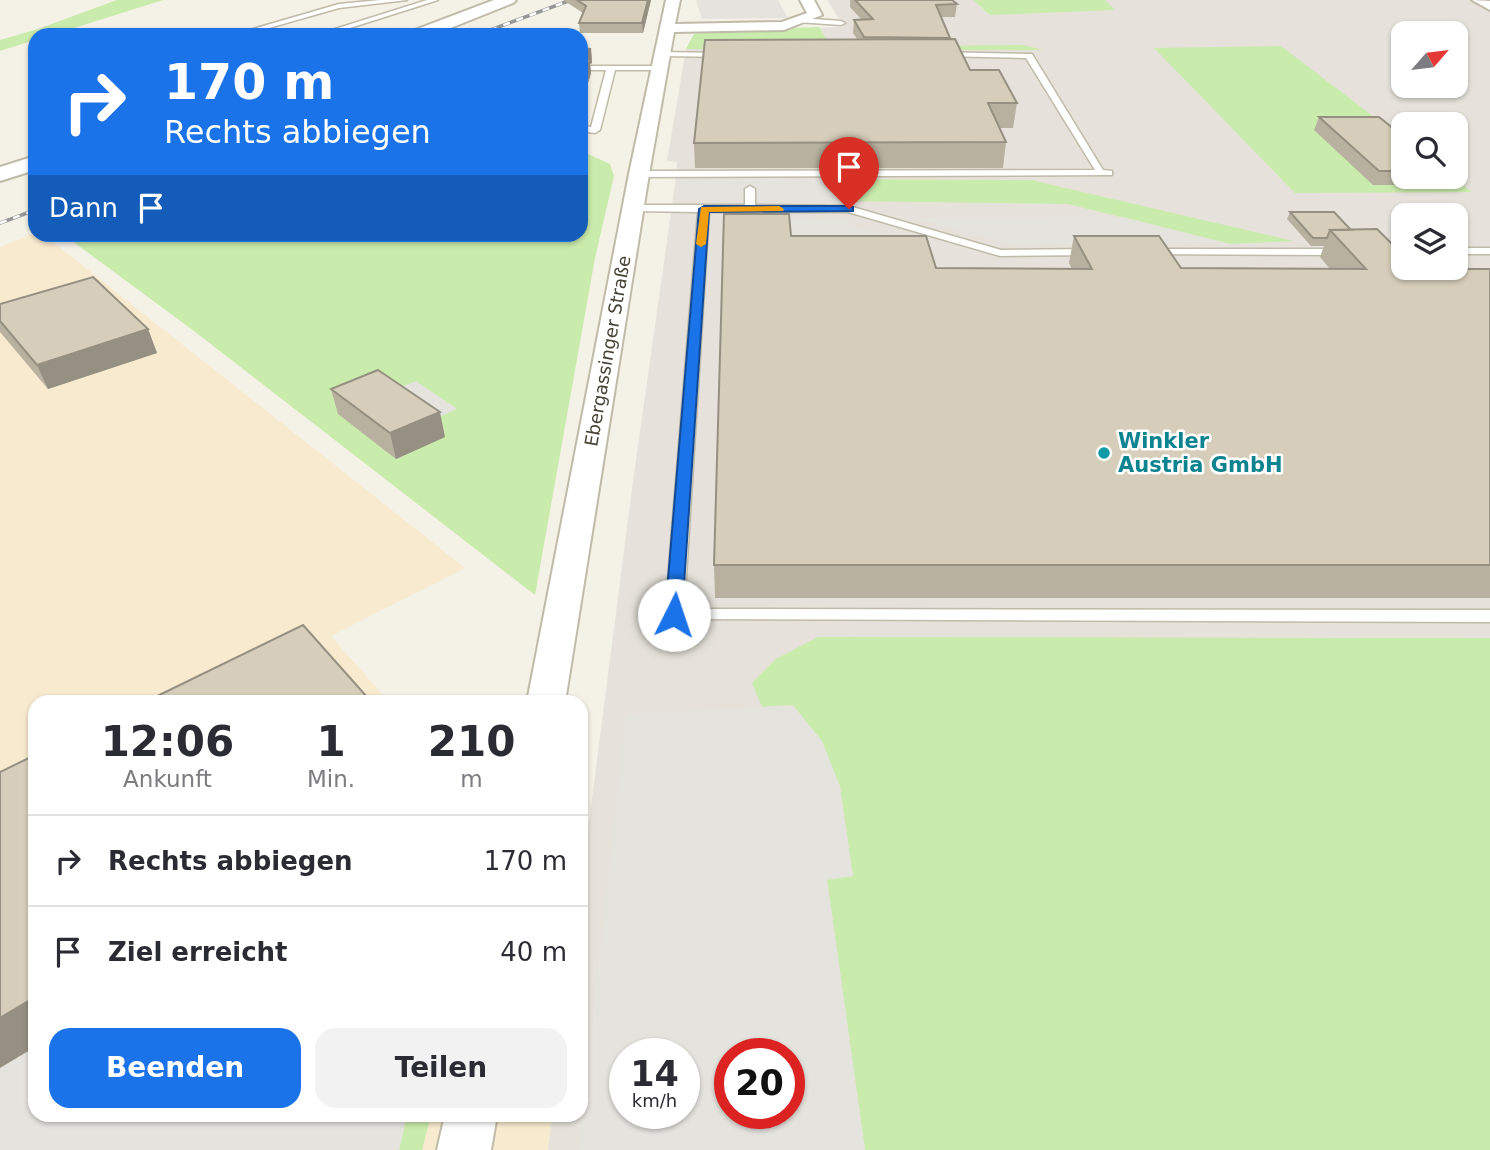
<!DOCTYPE html>
<html lang="de">
<meta charset="utf-8">
<style>
body{margin:0;font-family:"DejaVu Sans",sans-serif;background:#f2f2f3;color:#2b2b33;height:100vh;display:flex;flex-direction:column;font-size:26px;white-space:nowrap}
*{box-sizing:border-box;margin:0}
p{font-size:23px;color:#7c7c81}
.icon{flex:none;width:38px;height:38px;fill:none;stroke:currentColor;stroke-width:2;stroke-linecap:round;stroke-linejoin:round}
.map{position:relative;flex:1;overflow:hidden}
.details{position:absolute;left:28px;top:695px;width:560px;height:427px;display:flex;flex-direction:column;background:#fff;border-radius:21px;box-shadow:0 2px 5px #0004}
.details>*{flex:none}
.guide{position:absolute;left:28px;top:28px;width:560px;height:214px;border-radius:21px;box-shadow:0 2px 5px #0004;background:#1a73e8;color:#fff;overflow:hidden}
.needle{width:46px;rotate:62deg}
.buttons{position:absolute;left:1391px;top:21px;display:grid;gap:14px}
.buttons a{display:grid;place-items:center;width:77px;height:77px;border-radius:14px;background:#fff;box-shadow:0 2px 5px #0004;font-size:35px}
.speed{position:absolute;left:609px;top:1038px;display:flex;gap:14px;font-size:35px;font-weight:700;text-align:center}
.speed>*{display:grid;place-content:center;width:91px;height:91px;border-radius:50%;background:#fff;box-shadow:0 2px 5px #0004;line-height:1}
.speed small{font-size:18px;font-weight:400}
.speed .limit{border:10px solid #d22;background:#fff;color:#111}
.pin{position:absolute;display:grid;place-items:center;width:60px;height:60px;color:#fff;margin:-72px -30px;border-radius:50% 50% 50% 0;rotate:-45deg;box-shadow:0 0 7px #0007}
.pin .icon{rotate:45deg}
.me{position:absolute;width:77px;margin:-38px;rotate:4deg;stroke-linejoin:round;filter:drop-shadow(0 0 5px #0008)}
.turn{display:flex;align-items:center;gap:24px;height:147px;padding:0 21px;font-size:32px}
.turn .icon{width:91px;height:91px;stroke-width:2.5}
.turn b{display:block;font-size:49px;line-height:60px}
.then{display:flex;align-items:center;height:66px;padding:0 21px;background:#0003;gap:14px;font-size:26px}
.eta{display:flex;justify-content:space-evenly;align-items:center;height:119px;text-align:center}
.eta b{font-size:42px;font-weight:700;line-height:49px}
.primary-button{display:flex;gap:14px;margin-top:auto;padding:14px 21px}
.primary-button a{flex:1;height:80px;border-radius:21px;background:#1a73e8;color:#fff;font-size:28px;font-weight:700;line-height:80px;text-align:center}
.primary-button a+a{background:#f2f2f3;color:#2b2b33}
ul{padding:0;list-style:none}
li{display:flex;align-items:center;gap:21px;height:91px;padding:0 21px;border-top:2px solid #e1e1e2}
li div{flex:1}
li b{display:block;font-size:26px}
li em{font-style:normal}
.map>svg:first-child{display:block}
</style>
<div class="map">
<svg width="1490" height="1150" viewBox="0 0 1490 1150">
<rect width="100%" height="100%" fill="#f4f1e6"/>
<path fill="#f8eacf" d="M35,233L44,235L465,568L331,636L389,702H35V1115H552L548,1150H0V247Z"/>
<path fill="#e6e2db" fill-rule="evenodd" d="M827,0H973L990,15L1101,0H1490V1150H548L552,1115H581V884L633,481L676,177L677,162L667,161L686,49L694,34L717,31L844,27ZM1404,33H1456V86H1404ZM1404,124H1456V177H1404ZM1404,215H1456V268H1404ZM625,1054H684V1113H625ZM730,1054H789V1113H730Z"/>
<path fill="#c9ebab" d="M117,0H163L52,35H35V40L0,51V40L38,29Z
M973,0H1105L1115,10L990,15Z
M819,27L831,47L1023,45L1043,50L686,49L694,34L717,31Z
M1281,46L1403,139L1404,177H1452L1472,192L1295,193L1154,48Z
M581,151L610,164L614,176L595,258L535,595L194,331L64,235L581,234Z
M840,179L1031,180L1294,241L1230,244L1068,204L843,201Z
M818,637L1490,638V1150H865L827,879L852,876L793,706L762,707L752,683L776,659Z
M407,1115H431L422,1150H399Z"/>
<path fill="#e5e3de" fill-rule="evenodd" d="M696,0H778L788,18L702,19Z
M682,179H840L843,201L679,200Z
M1123,217L1230,244L1012,245L914,218Z
M731,218L848,219L850,225L919,244L795,253L793,236H731Z
M416,381L457,409L426,423L384,394Z
M793,705L822,741L840,786L853,876L827,880L865,1150H579L626,714ZM625,1054H684V1113H625ZM730,1054H789V1113H730Z
M35,1047V1115H407L399,1150H0V1068Z"/>
<g fill="none" stroke-linecap="round" stroke-linejoin="round">
<g stroke="#c0baa8" stroke-width="3">
<path id="service" d="M380,0H407L339,8L244,35H232L339,4Z
M427,0H438L328,35H316Z
M800,18L841,21L845,23L841,25L797,22Z
M660,52L725,53L729,55L725,57L663,56Z
M936,52L1032,54L1103,170L1112,171V175L639,177L634,174L639,171L1095,170L1026,58L939,56Z
M581,66H660L664,68L660,70H615L600,130L595,133L581,131V125L591,127L606,70H581Z
M750,186L755,189V205L849,206L1001,250L1096,249L1102,252L1096,255L1000,256L848,212H709L684,609L1490,610V622L668,619L665,615L698,212L633,211L628,208L633,205H745V189Z
M1456,248H1490V254H1456Z
M1148,249H1344L1350,252L1344,255L1144,254L1142,252Z"/>
</g>
<g stroke="#c0baa8" stroke-width="4">
<path id="minor" d="M666,0H680L675,24L782,22L807,13L800,0H814L822,15L784,30L674,32L649,174L565,702H527L629,174Z
M1472,0L1490,1V10Z
M445,1115H497L491,1150H437Z"/>
</g>
<g stroke="#c0baa8" stroke-width="4">
<path id="tertiary" d="M494,0H516L513,3L433,35H410L412,31Z
M35,156V170L0,181V167Z"/>
</g>
<use href="#service" fill="#fff" fill-rule="evenodd"/>
<use href="#minor" fill="#fff" fill-rule="evenodd"/>
<use href="#tertiary" fill="#fff" fill-rule="evenodd"/>
<g stroke="#969696" stroke-width="3.5">
<path id="rail" d="M477,35L571,0
M0,223L35,210"/>
</g>
<use href="#rail" stroke="#fff" stroke-width="2.5" stroke-dasharray="7" stroke-linecap="butt"/>
</g>
<path fill="#b8b1a0" d="M563,0H651L643,33H580L579,23L583,13Z
M850,0H952L957,4L955,17H941L950,39L970,70L1017,103L1013,128H999L1006,142L1003,168H695L694,143L857,39L853,33L854,20L861,19L850,7Z
M581,48L591,49L592,63L590,64L591,73L586,89H581Z
M1319,117L1404,137V177H1443L1439,185H1373L1314,130Z
M1290,212L1351,230L1416,269H1490V598H715L714,565L791,236L936,268L1072,269L1069,263L1074,236L1181,268L1330,269L1320,257L1324,246H1311L1287,219Z
M0,304L148,329L157,353L48,389L0,332Z
M331,389L445,437L396,459L338,414Z"/>
<path fill="#969082" d="M648,0H651L643,33L642,23Z
M591,49L592,63L590,64L591,73L586,89L585,75L581,66V51Z
M148,329L157,353L48,389L37,365Z
M440,412L445,437L396,459L390,433Z
M35,997V1047L0,1068V1018Z"/>
<path fill="#d6ceba" stroke="#969082" stroke-width="2" d="M577,0H648L642,23H579L586,6Z
M855,0H952L957,4L936,5L950,38L864,37L854,20L873,19Z
M955,39L970,70H999L1017,103H988L1006,142L694,143L705,40Z
M581,48L591,49L581,51Z
M581,58L590,59L585,75H581Z
M1319,117H1379L1404,137V171H1379Z
M1290,212H1334L1351,230H1330L1327,238H1313Z
M724,214H789L791,236H926L936,268L1092,269L1074,236H1159L1181,268L1366,269L1330,230L1377,229L1404,256V268H1415L1416,269H1490V565H714Z
M93,277L148,329L37,365L0,321V304Z
M378,370L440,412L390,433L331,389Z
M303,625L368,698L361,702H145Z
M35,755V997L0,1018V772Z"/>
<path fill="#1a73e8" stroke="#114b97" stroke-width="2" d="M849,206L853,207V211L709,212L682,615L674,621L668,619L665,615L699,209L704,206Z"/>
<path fill="#f59e0b" d="M779,206L784,209L783,211L709,212L706,244L701,247L696,244L701,207Z"/>
<circle fill="#0f9aa8" stroke="#fff" stroke-width="2.5" cx="1104" cy="453" r="7"/>
<g text-anchor="middle" stroke-width="5" stroke-linejoin="round" paint-order="stroke">
<g font-size="18" fill="#474235" stroke="#fff">
<text transform="translate(608 351) rotate(-80)" y="6">Ebergassinger Straße</text>
</g>
<g font-size="21" font-weight="bold" fill="#0d838f" stroke="#fff" text-anchor="start">
<text x="1118" y="448">Winkler<tspan x="1118" dy="24">Austria GmbH</tspan></text>
</g>
</g>
</svg>
<div class="buttons">
<a><svg class="needle" viewBox="-14 -14 28 28"><path d="M0-13l5 13h-10z" fill="#e53935"/><path d="M0 13l5-13h-10z" fill="#7c7c81"/></svg></a>
<a><svg class="icon" aria-label="search" viewBox="0 0 24 24"><circle cx="10" cy="10" r="6"/><path d="M15 15l6 6"/></svg></a>
<a><svg class="icon" aria-label="layers" viewBox="0 0 24 24"><path d="M12 4l9 5-9 5-9-5zM3 14l9 5 9-5"/></svg></a>
</div>
<div class="speed"><div>14<small>km/h</small></div><div class="limit">20</div></div>
<div class="pin" style="left:849px;top:209px;background:#d93025"><svg class="icon" aria-label="arrive" viewBox="0 0 24 24"><path d="M6 21V4h12l-3 4 3 4H6"/></svg></div>
<svg class="me" style="left:674px;top:615px" viewBox="-20 -20 40 40"><circle r="19" fill="#fff"/><path d="M0-13L10 11 0 6-10 11z" fill="#1a73e8"/></svg>
<div class="guide">
<div class="turn"><svg class="icon" aria-label="right" viewBox="0 0 24 24"><path d="M7 20v-9h11M14 6l5 5-5 5"/></svg><div><b>170 m</b>Rechts abbiegen</div></div>
<div class="then">Dann<svg class="icon" aria-label="arrive" viewBox="0 0 24 24"><path d="M6 21V4h12l-3 4 3 4H6"/></svg></div>
</div>
<section class="details">
<div class="eta">
<div><b>12:06</b><p>Ankunft</p></div>
<div><b>1</b><p>Min.</p></div>
<div><b>210</b><p>m</p></div>
</div>
<ul>
<li><svg class="icon" aria-label="right" viewBox="0 0 24 24"><path d="M7 20v-9h11M14 6l5 5-5 5"/></svg><div><b>Rechts abbiegen</b></div><em>170 m</em></li>
<li><svg class="icon" aria-label="arrive" viewBox="0 0 24 24"><path d="M6 21V4h12l-3 4 3 4H6"/></svg><div><b>Ziel erreicht</b></div><em>40 m</em></li>
</ul>
<div class="primary-button"><a>Beenden</a><a>Teilen</a></div>
</section>
</div>
